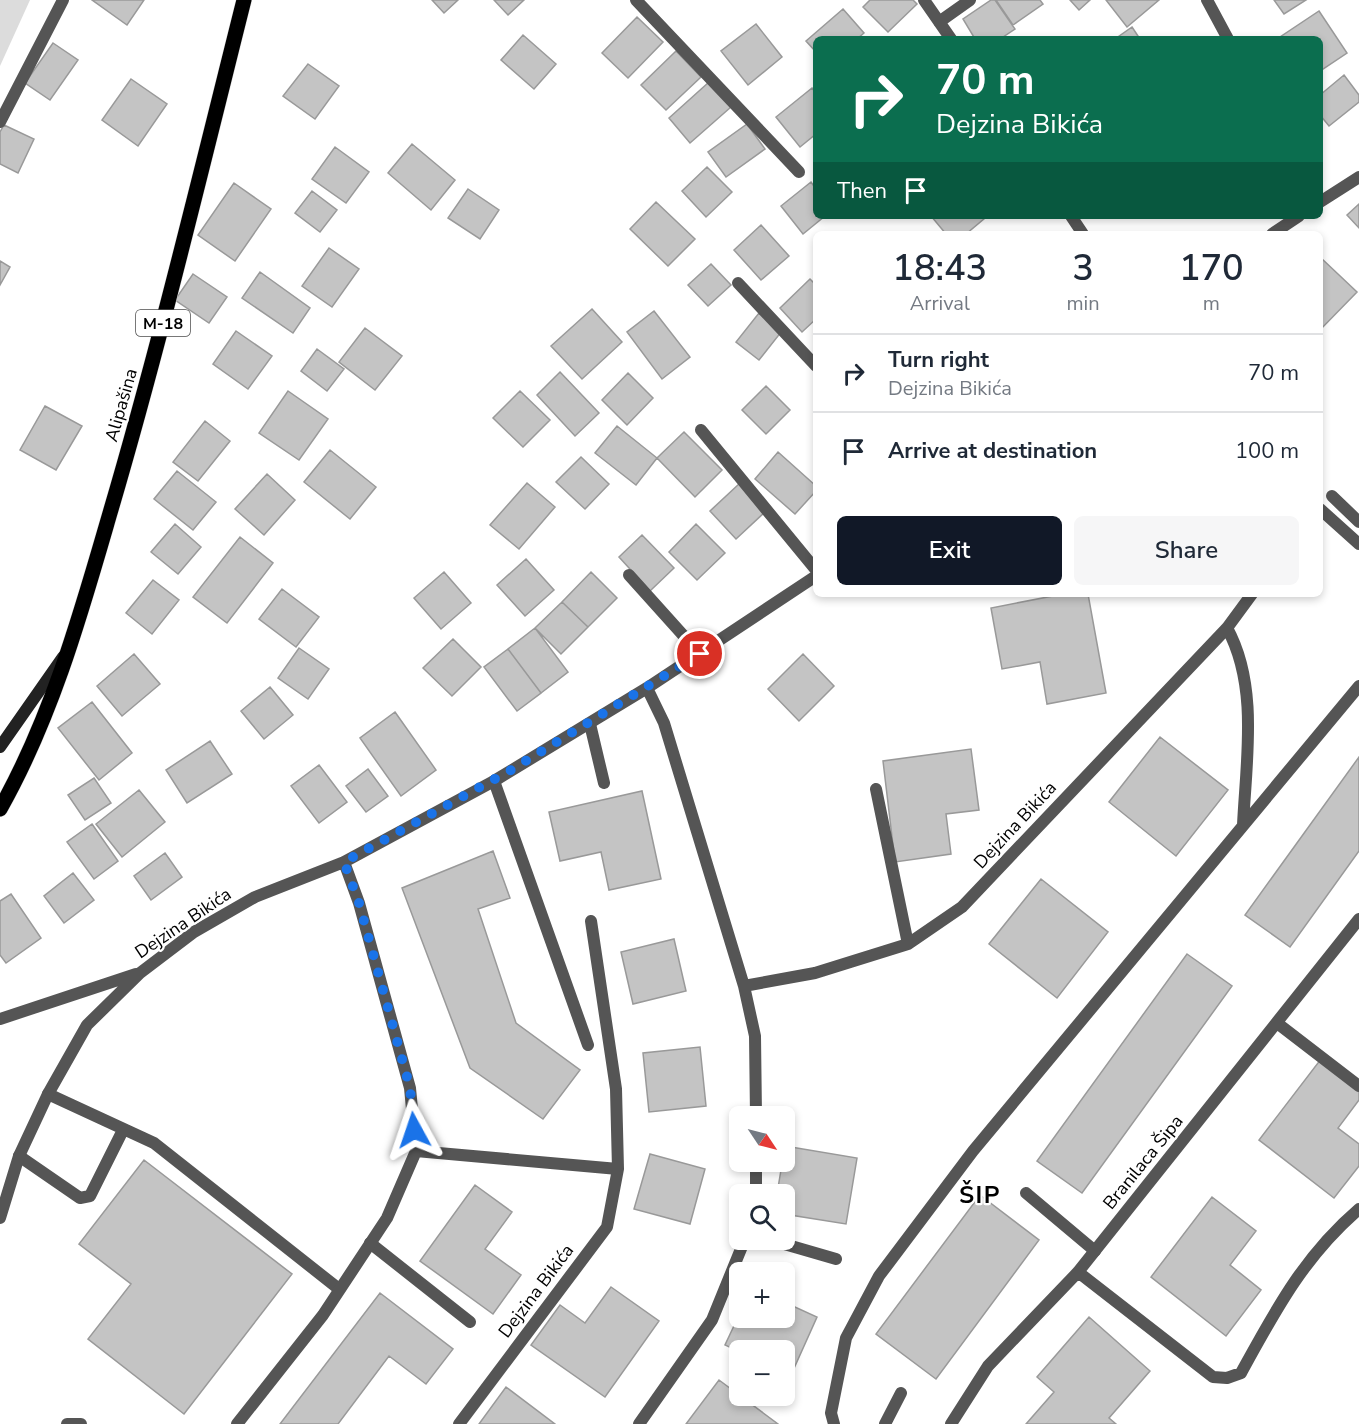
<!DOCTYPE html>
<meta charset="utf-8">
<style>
body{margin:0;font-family:"Nunito Sans",sans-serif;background:#f6f6f7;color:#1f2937;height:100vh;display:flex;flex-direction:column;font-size:22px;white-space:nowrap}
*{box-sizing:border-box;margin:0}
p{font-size:20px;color:#747a83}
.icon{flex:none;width:33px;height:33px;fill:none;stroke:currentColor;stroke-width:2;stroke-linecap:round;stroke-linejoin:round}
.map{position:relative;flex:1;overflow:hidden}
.drawer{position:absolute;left:813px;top:231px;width:510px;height:366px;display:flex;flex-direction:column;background:#fff;border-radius:9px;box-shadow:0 3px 9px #0003}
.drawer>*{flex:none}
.banner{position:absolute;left:813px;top:36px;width:510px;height:183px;border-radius:9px;box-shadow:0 3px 9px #0003;background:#0b6e4f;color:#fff;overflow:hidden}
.needle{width:39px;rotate:125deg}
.controls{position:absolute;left:729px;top:1106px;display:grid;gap:12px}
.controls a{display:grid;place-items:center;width:66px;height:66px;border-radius:9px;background:#fff;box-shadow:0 3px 9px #0003;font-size:30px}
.pin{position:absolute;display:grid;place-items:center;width:51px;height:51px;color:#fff;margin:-26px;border:3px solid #fff;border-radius:50%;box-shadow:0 2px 6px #0007}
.me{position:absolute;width:66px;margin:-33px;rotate:355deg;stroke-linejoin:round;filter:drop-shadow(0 0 4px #0008)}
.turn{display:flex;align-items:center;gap:21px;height:126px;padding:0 24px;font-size:27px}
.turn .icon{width:78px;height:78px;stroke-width:2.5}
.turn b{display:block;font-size:42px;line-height:51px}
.then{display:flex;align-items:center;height:57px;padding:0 24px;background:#0003;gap:12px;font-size:22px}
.eta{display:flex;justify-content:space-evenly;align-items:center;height:102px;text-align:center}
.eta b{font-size:36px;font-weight:600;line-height:42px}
.primary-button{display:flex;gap:12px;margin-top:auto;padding:12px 24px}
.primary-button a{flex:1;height:69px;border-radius:9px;background:#111827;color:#fff;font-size:24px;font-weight:600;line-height:69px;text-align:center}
.primary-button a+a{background:#f6f6f7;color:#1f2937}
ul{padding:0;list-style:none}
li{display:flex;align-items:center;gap:18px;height:78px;padding:0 24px;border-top:2px solid #e0e1e3}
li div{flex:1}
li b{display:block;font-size:22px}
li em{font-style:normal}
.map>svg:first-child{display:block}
</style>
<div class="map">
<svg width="1359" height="1424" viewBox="0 0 1359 1424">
<rect width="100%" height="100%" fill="#fff"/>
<path fill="#dcdcdc" d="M0,0H30L0,66Z"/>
<path fill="#c4c4c4" stroke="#999" stroke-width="1.5" d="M92,0H144L127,25Z
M432,0H458L444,13Z
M494,0H524L508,15Z
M870,0H913L917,4L888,32L863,7Z
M991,0H995L1015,29L1000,39H975L963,19Z
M996,0H1040L1043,4L1013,25Z
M1070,0H1090L1079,10Z
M1106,0H1159L1127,27Z
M1274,0H1306L1284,14Z
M843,9L864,33L857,39H816V52L806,41Z
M1319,11L1347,53L1320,71V39H1277Z
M637,17L663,42L628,78L602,53Z
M756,24L782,57L748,85L721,51Z
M1132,27L1140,39H1115Z
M523,35L556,64L534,89L501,60Z
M53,43L78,60L50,100L25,83Z
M676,51L701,77L666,110L641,85Z
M308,64L339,86L315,119L283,96Z
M1344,75L1359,95V102L1329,126L1320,115V95Z
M131,79L167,104L138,146L102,120Z
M709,82L731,107L690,143L669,118Z
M812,88L816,93V134L800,147L776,117Z
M747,124L765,149L726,177L708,152Z
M4,125L34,139L18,173L0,164V132Z
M412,144L455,180L431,210L388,173Z
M335,147L369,172L346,203L312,179Z
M707,167L732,192L706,217L682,191Z
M811,182L816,189V216H825L803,234L781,206Z
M234,183L271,209L235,261L198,235Z
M468,189L499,210L480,239L448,218Z
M312,191L337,210L320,232L295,213Z
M656,202L695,239L668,266L630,229Z
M1359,204V228L1347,215Z
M931,216H984L985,218L966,234H946Z
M761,225L789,256L761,280L734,250Z
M329,248L359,269L332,307L302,286Z
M1320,257L1357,292L1320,330Z
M0,261L10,267L0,285Z
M711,264L731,285L708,306L688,285Z
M260,272L310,308L293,333L242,298Z
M193,274L227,297L209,323L175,300Z
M810,279L816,285V319L802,332L780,308Z
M592,309L622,342L582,379L551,346Z
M654,311L690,357L662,379L627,332Z
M759,313L782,331L759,360L736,342Z
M365,328L402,356L375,390L339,362Z
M236,331L272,356L248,389L213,364Z
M317,349L344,369L327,391L301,371Z
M560,372L599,413L575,436L537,395Z
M628,373L653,398L627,425L602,400Z
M766,386L790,410L766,434L742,410Z
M288,391L328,419L299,460L259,433Z
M520,391L550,420L523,447L493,418Z
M45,406L82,426L56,470L20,450Z
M205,421L230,441L198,481L173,462Z
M617,426L657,458L636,485L595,453Z
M684,432L722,470L695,497L657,458Z
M330,450L376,487L350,519L304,482Z
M778,452L816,486V491L795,514L755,479Z
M581,457L609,484L585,509L556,482Z
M177,471L216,502L193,530L154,499Z
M267,474L295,500L264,535L235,509Z
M527,483L555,507L519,549L490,525Z
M740,483L766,511L736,539L710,511Z
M175,524L201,547L178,574L151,552Z
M696,524L725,553L697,580L669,552Z
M642,535L674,568L650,591L619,557Z
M240,537L273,563L227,623L193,597Z
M526,559L554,590L525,616L497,585Z
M444,572L471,603L441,629L414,598Z
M591,572L617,598L588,627L562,602Z
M153,580L179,600L152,634L126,613Z
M282,589L319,617L296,647L259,619Z
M1063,594H1088L1106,693L1047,704L1040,662L1002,669L991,608Z
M562,602L588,627L561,654L535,628Z
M535,628L568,672L541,693L508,649Z
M453,639L481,667L452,696L423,668Z
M299,648L329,669L308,699L278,678Z
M508,649L541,693L517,711L484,667Z
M134,654L160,684L122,716L97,686Z
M803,654L834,686L799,721L768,689Z
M270,687L293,715L264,739L241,711Z
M92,702L132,753L99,780L58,728Z
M395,712L436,770L401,796L360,738Z
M1160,737L1228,790L1176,856L1109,802Z
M210,741L232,774L187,803L166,770Z
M971,749L979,810L946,814L951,854L895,862L883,761Z
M1359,757V851L1290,947L1245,915Z
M319,765L347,802L319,823L291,786Z
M368,769L388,796L366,812L346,786Z
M94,778L111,803L85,820L68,795Z
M139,790L165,822L122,857L96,824Z
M642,791L661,879L609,890L601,852L560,861L549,812Z
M92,824L118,861L94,879L67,842Z
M493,851L510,898L478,909L516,1023L580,1070L543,1119L470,1068L402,888Z
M165,853L182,877L151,900L134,876Z
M73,873L94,900L64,923L44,896Z
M1041,879L1108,932L1057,998L989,944Z
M11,894L41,938L6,963L0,955V901Z
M674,939L686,991L633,1004L621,952Z
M1187,954L1232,986L1082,1193L1037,1161Z
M700,1047L706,1106L649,1112L643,1053Z
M1321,1059L1359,1089V1100L1338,1128L1359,1144V1166L1334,1198L1259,1140Z
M785,1146L857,1158L846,1224L784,1214V1194H777Z
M650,1154L705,1169L690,1224L634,1209Z
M144,1160L292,1274L184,1414L88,1339L131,1284L79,1244Z
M475,1185L512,1212L485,1249L521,1275L493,1314L420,1261Z
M980,1195L1039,1240L936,1379L876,1334Z
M1212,1197L1256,1231L1230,1265L1261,1290L1226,1336L1151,1277Z
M611,1287L659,1321L605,1397L531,1345L560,1305L585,1323Z
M380,1293L453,1349L426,1384L389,1356L338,1424H280Z
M784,1302L817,1317L791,1375L784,1372V1350L740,1352L725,1345L740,1313V1317H784Z
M1089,1317L1150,1371L1109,1418L1116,1424H1026L1054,1392L1037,1377Z
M719,1380L778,1424H686Z
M506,1387L555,1424H479Z"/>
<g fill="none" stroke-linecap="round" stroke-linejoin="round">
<g stroke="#dbdbdb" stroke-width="16">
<path id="primary" d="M0,809C52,717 81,613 110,513C160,343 201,171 244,0"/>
</g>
<path stroke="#555" stroke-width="12" d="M1332,496L1359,522
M1320,509L1359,544
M590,724L604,783
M494,781L588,1045
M48,1094L154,1143L339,1289
M19,1156L80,1198L90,1196L123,1130
M1026,1193L1095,1251
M767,1239L836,1259
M370,1243L470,1322
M67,1424H81
M885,1424L901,1393"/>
<path stroke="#555" stroke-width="12" d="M636,0L799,172
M924,0L951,39
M1207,0L1228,39
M939,22L970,0
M0,122L63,0
M1320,202L1359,177
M1071,216L1083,234
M1272,234L1299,216
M738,283L816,366
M701,430L816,570
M629,575L700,654
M1227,628C1259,686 1246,761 1243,825
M647,688L664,723L744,986L755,1036L756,1116
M876,789L908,944
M744,986L815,973L908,944L962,907L1227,628L1252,594
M0,1019L136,974
M1277,1023L1359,1086
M416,1151L618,1169L616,1089L591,921
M756,1161V1194
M0,1218L19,1156L48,1094L87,1025L140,973L194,932L255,897L344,862L494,781L647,688L816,576
M1078,1272L1213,1377L1227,1378L1241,1373C1275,1311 1304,1256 1359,1209
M237,1424L323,1315L387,1218L416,1151L410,1088L359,903L344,862
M459,1424L607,1227L618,1169
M639,1424L712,1320L745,1239
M834,1424L831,1413L846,1338L879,1276L973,1151L1359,686
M951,1424L988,1366L1078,1272L1359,919"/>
<path stroke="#222" stroke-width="12" d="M0,747L63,657"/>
<use href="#primary" stroke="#000" stroke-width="15"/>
</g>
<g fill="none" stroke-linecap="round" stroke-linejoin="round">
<path stroke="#1a73e8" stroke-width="10" stroke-dasharray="0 18" d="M414,1130L410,1088L359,903L344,862L511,770L700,654"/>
</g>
<g text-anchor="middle" stroke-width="4.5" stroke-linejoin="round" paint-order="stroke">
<rect fill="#fff" stroke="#4c4c4c" stroke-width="1.5" x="136" y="310" width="54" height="26" rx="4.5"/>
<g font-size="16" font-weight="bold" fill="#000">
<text x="163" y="329">M-18</text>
</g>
<g font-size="18" fill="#000" stroke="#fff">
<text transform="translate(121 405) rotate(-74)" y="6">Alipašina</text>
<text transform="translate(1015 825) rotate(-47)" y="6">Dejzina Bikića</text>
<text transform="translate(183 923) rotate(-34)" y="6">Dejzina Bikića</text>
<text transform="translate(1143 1162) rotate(-51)" y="6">Branilaca Šipa</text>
<text transform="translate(536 1291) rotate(-53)" y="6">Dejzina Bikića</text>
</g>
<g font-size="24" font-weight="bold" letter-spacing="1.5" fill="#000" stroke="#fff">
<text x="980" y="1203">ŠIP</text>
</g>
</g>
</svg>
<div class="controls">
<a><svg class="needle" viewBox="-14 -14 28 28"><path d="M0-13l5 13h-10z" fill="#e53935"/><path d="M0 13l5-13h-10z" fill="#747a83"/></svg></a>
<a><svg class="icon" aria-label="search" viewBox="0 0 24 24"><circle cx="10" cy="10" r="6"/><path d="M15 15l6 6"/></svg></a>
<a>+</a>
<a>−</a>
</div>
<div class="pin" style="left:700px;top:654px;background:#d93025"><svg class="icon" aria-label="arrive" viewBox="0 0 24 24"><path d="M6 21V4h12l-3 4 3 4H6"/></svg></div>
<svg class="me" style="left:414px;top:1130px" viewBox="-20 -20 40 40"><path d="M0-17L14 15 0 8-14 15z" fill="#1a73e8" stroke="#fff" stroke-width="4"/></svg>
<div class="banner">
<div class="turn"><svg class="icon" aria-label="right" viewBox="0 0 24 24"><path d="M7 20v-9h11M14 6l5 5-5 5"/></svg><div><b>70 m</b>Dejzina Bikića</div></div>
<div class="then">Then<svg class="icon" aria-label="arrive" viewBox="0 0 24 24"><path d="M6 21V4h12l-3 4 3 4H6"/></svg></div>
</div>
<section class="drawer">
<div class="eta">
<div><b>18:43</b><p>Arrival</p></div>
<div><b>3</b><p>min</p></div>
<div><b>170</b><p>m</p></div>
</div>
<ul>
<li><svg class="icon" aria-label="right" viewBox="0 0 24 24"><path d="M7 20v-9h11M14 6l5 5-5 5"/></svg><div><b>Turn right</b><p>Dejzina Bikića</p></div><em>70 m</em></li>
<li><svg class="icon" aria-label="arrive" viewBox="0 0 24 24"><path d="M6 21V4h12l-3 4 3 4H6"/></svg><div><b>Arrive at destination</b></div><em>100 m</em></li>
</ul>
<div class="primary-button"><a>Exit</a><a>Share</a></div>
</section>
</div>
